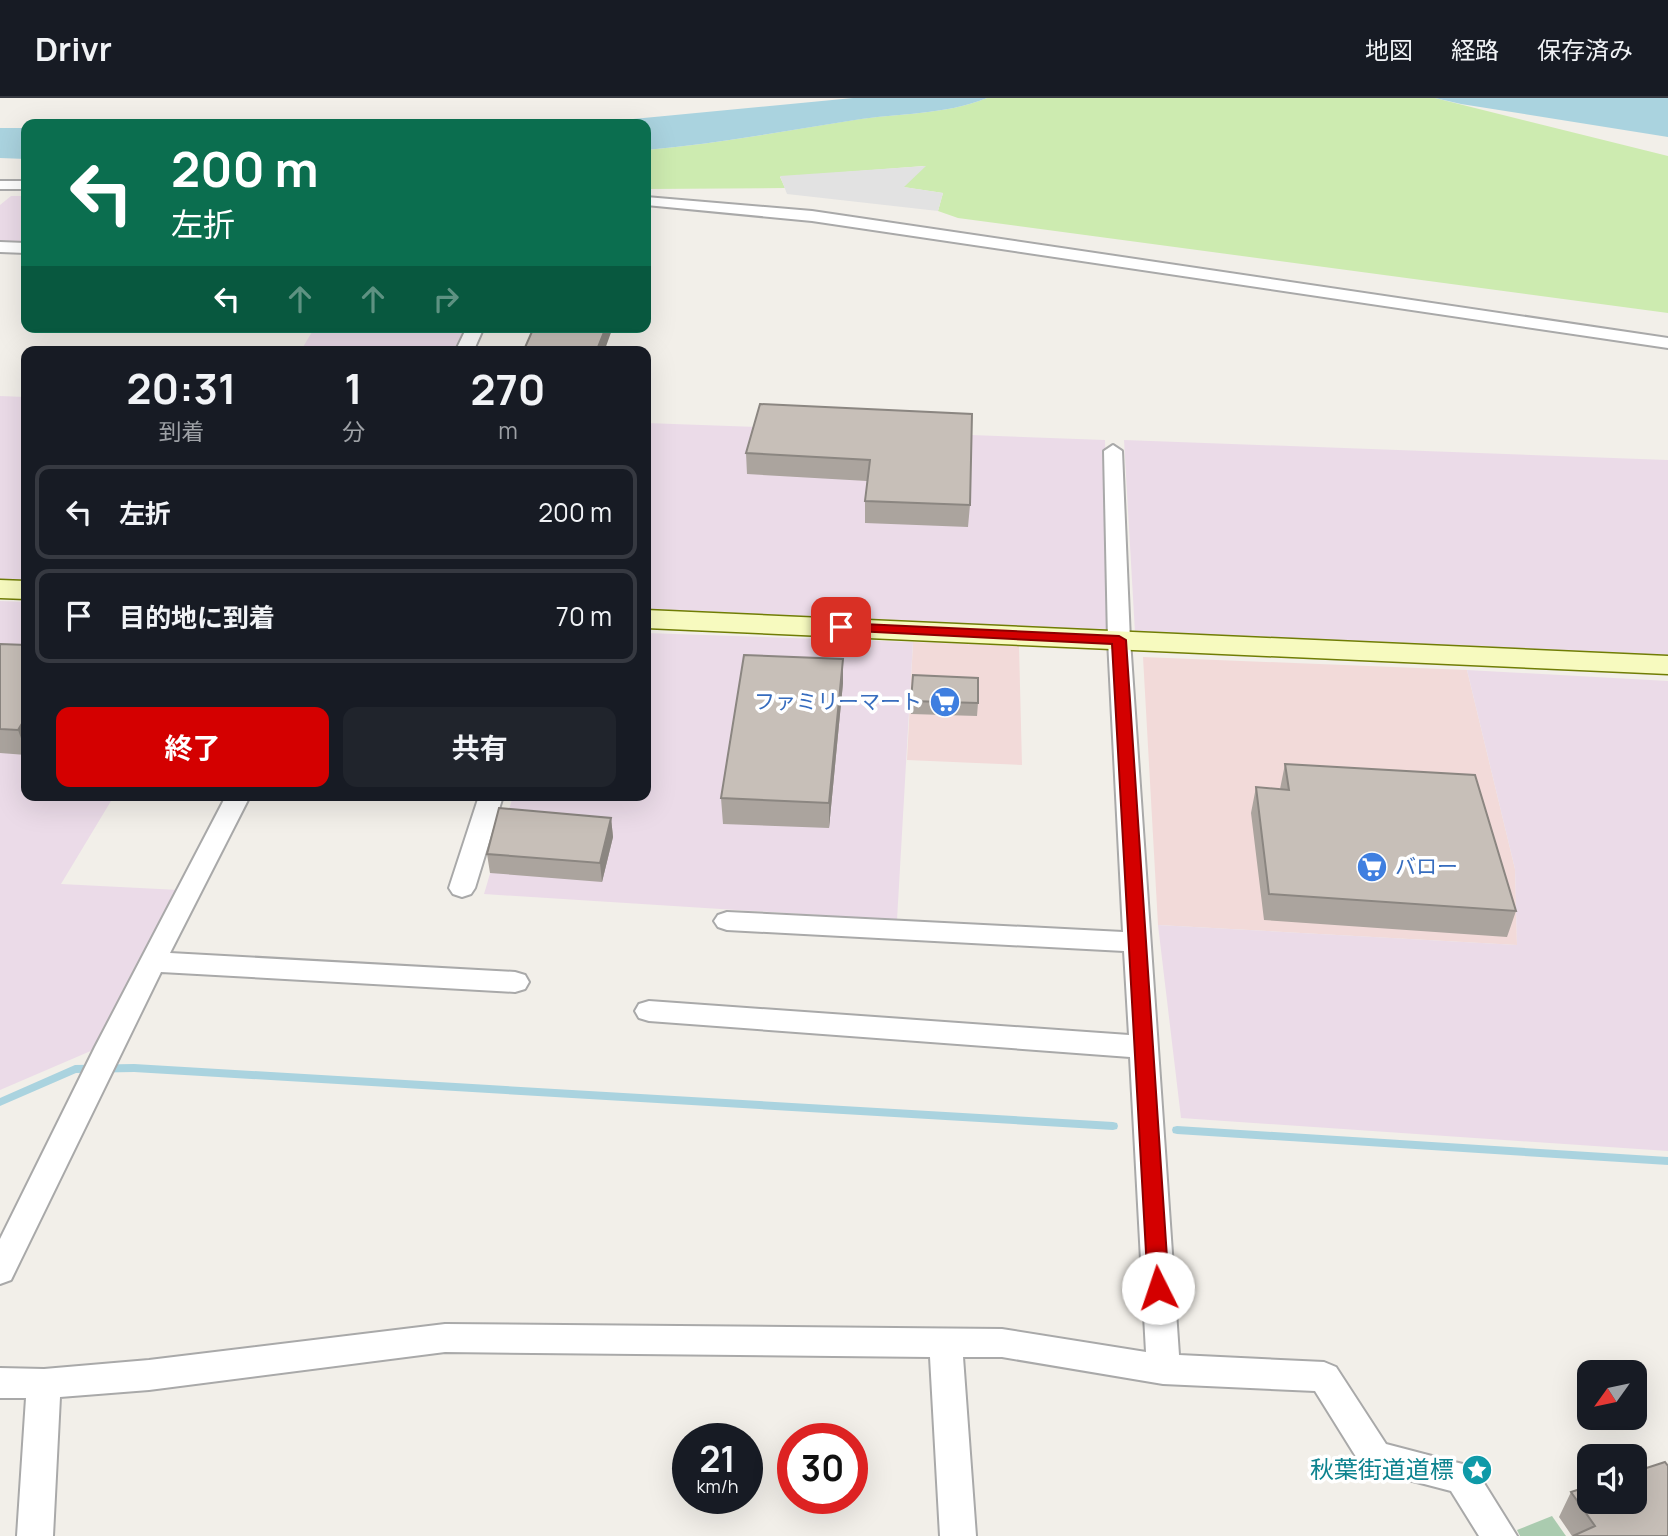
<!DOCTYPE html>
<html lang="ja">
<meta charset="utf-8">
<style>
body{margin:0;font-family:Manrope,"Noto Sans JP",sans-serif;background:#20242c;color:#f1f3f6;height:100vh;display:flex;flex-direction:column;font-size:26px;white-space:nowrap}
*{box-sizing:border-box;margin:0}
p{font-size:23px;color:#9ea1a6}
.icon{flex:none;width:38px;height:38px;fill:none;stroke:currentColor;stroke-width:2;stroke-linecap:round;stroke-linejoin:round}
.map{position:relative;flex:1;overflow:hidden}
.details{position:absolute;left:21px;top:248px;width:630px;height:455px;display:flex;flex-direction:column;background:#171b24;border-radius:14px;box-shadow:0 7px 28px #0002}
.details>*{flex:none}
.banner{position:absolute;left:21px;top:21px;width:630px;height:214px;border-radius:14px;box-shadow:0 7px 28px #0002;background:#0b6e4f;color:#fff;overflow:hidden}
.needle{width:46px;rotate:237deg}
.buttons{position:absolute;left:1577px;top:1262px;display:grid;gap:14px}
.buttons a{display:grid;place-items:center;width:70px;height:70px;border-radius:14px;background:#171b24;box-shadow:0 7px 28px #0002;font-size:35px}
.speed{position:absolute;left:672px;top:1325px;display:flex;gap:14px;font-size:35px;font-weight:700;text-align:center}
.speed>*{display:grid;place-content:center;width:91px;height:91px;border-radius:50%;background:#171b24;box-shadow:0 7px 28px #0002;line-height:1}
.speed small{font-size:18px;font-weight:400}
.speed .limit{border:10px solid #d22;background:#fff;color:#111}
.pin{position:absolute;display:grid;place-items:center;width:60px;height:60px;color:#fff;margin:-30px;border-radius:14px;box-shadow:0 4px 10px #0006}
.me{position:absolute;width:77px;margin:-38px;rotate:356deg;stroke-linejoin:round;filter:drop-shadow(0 0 5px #0008)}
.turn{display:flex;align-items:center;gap:24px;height:147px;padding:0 35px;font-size:32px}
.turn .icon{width:91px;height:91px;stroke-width:2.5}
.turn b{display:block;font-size:49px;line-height:60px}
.lanes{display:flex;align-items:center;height:66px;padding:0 35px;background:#0003;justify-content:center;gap:35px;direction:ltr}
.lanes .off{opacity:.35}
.eta{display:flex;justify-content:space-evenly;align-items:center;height:119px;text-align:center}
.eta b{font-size:42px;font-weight:700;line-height:49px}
.primary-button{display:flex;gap:14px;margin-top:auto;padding:14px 35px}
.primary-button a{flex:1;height:80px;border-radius:14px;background:#d40000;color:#fff;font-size:28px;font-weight:700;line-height:80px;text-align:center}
.primary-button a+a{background:#20242c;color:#f1f3f6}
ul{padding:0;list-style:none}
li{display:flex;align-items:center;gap:21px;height:94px;margin:0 14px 10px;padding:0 21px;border:4px solid #363941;border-radius:14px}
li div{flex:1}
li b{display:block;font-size:26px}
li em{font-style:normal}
header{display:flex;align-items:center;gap:42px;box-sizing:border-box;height:98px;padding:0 35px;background:#171b24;border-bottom:2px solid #363941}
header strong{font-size:33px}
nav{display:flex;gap:38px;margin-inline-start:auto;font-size:24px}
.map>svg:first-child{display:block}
</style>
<header>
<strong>Drivr</strong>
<nav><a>地図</a><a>経路</a><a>保存済み</a></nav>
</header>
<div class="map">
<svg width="1668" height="1438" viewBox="0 0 1668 1438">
<rect width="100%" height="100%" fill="#f2efe9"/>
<path fill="#f2dad9" d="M913,544L1019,548L1022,667L907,662Z
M1143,559L1467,572L1515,771L1517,847L1158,827Z"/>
<path fill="#ebdbe8" d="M11,98H26V144L0,143V107Z
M315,229H465L453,254H300Z
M0,298L26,299V486L0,485Z
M646,325L1105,342L1109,535L646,514Z
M1124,342L1668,362V560L1135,535Z
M0,503L26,504V698H114L61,786L179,792L93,952L0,992Z
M646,535L913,544L897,822L484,796L513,698H646Z
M1467,572L1668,583V1053L1181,1020L1158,827L1517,847L1515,771Z"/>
<path fill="#cdebb0" d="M987,0H1435L1668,58V215L958,120L938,113L943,95L903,89L924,68L780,79L785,90L646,91V52C716,46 785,33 854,22C899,15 945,17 987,0Z"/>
<path fill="#aacbaf" d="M1552,1418L1566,1438H1520L1517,1432Z"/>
<path fill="#e2e2e2" d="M926,68L904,89L943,95L938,113L787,96L780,78Z"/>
<path fill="#aad3df" d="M853,0H987C945,17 899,15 855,22C785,33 716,46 646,52V26H581Z
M1435,0H1668V39L1461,6Z
M0,30H26V61L0,60Z"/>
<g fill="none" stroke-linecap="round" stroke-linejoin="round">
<path fill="#aad3df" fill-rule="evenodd" d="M134,966L1113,1024L1117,1025L1118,1028L1117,1031L1113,1032L134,974L76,975L0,1008V1000L75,967Z
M1177,1028L1668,1059V1067L1177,1036L1173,1035L1172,1032L1173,1029Z"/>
<g stroke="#a9a9a9" stroke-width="4">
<path id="street" d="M0,83H26V91H0Z
M646,99L812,113L1668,240V250L812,123L646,107Z
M0,144L26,145V155L0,154Z
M467,229H484L473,254H455Z
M1113,347L1122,353L1130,542L1179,1257L1324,1264L1336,1269L1386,1346L1474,1369L1517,1438H1479L1451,1393L1363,1370L1315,1293L1163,1286L1002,1259H963L976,1438H940L930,1259L445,1254L149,1292L60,1299L53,1438H17L26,1300H0V1270L44,1271L149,1262L445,1226L1002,1231L1146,1254L1130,959L649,923L639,920L635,913L639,906L649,903L1129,937L1124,853L727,832L718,829L714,823L718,817L727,814L1123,834L1108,542L1104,353Z
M226,698H250L170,855L515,874L525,877L529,884L525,891L515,894L161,874L11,1182L0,1186V1141L95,949Z
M479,698H503L475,790L471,796L462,799L453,796L449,790Z"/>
</g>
<g stroke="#707d05" stroke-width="3">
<path id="secondary" d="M0,482L26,483V501L0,500Z
M646,512L1668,558V576L646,530Z"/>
</g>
<use href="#street" fill="#fff" fill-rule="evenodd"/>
<use href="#secondary" fill="#f7fabf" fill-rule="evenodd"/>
</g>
<path fill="#aba49e" d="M760,306L970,407L968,429L865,425V403L867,383L747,376L746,355Z
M0,546L26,547V657L0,655Z
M843,561V585L829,730L723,726L721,700Z
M911,603L978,605L977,618L911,616Z
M1285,666L1516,813L1507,839L1264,822L1251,715L1256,689L1280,691Z
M611,720L613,739L602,784L490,775L487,756Z
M1571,1394L1668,1438H1572L1559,1419Z"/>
<path fill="#8b8681" d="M606,229H613L604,254H596Z
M843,561V585L829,730V705Z
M26,619V654L18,632Z
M611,720L613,739L602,784L600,765Z"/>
<path fill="#c7bfb8" stroke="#8b8681" stroke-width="2" d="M534,229H606L596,254H523Z
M760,306L972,316L970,407L865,403L870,362L746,355Z
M0,546L26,547V619L18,632L0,631Z
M744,557L843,561L829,705L721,700Z
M913,577L978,580V605L911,603Z
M1285,666L1475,677L1516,813L1269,796L1256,689L1289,692Z
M499,710L611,720L600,765L487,756Z
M1665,1364L1668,1368V1438H1573L1595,1428L1571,1394L1589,1388V1404H1634V1374Z"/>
<path fill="#d40000" stroke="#8a0000" stroke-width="2" d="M841,525L1119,538L1126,542L1169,1190L1166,1196L1158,1199L1151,1196L1148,1190L1112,546L836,532L834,529Z"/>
<defs>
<g id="supermarket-disc" transform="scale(1.575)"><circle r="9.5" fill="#3f7fe0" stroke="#fff"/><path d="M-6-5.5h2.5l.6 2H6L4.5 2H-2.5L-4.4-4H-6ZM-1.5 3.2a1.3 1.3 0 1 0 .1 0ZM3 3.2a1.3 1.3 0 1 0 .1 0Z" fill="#fff"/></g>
<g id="sight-disc" transform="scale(1.575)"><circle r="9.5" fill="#0f9aa8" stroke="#fff"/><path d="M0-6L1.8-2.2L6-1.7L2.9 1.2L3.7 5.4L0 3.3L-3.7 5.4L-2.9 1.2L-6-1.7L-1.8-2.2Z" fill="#fff"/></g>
</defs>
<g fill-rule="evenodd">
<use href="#supermarket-disc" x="945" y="604"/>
<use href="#supermarket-disc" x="1372" y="769"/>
<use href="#sight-disc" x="1477" y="1372"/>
</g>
<g text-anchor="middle" stroke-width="7" stroke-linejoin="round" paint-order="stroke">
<g font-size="21" fill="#366cbe" stroke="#fff" text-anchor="end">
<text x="922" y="611">ファミリーマート</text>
<text x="1395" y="776" text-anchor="start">バロー</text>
</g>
<g font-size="24" fill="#0d838f" stroke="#fff" text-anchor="end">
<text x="1454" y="1380">秋葉街道道標</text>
</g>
</g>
</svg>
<div class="buttons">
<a><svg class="needle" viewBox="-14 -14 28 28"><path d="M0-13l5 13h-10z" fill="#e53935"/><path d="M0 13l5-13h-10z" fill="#9ea1a6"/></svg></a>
<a><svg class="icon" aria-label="sound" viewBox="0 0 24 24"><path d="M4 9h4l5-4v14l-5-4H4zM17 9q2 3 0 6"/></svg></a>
</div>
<div class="speed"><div>21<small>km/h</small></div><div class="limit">30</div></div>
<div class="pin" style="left:841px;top:529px;background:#d93025"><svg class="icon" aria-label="arrive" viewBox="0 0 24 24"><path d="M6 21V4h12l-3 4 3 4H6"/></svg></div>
<svg class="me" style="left:1158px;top:1190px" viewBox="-20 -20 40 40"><circle r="19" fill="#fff"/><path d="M0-13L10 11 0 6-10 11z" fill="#d40000"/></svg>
<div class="banner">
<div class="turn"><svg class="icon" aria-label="left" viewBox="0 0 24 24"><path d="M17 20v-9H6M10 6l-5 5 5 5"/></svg><div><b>200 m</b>左折</div></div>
<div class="lanes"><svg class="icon" aria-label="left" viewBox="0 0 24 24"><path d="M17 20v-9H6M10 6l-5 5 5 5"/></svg><svg class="icon off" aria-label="ahead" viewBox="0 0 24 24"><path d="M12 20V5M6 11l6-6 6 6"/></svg><svg class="icon off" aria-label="ahead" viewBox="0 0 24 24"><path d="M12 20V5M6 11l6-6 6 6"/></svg><svg class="icon off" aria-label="right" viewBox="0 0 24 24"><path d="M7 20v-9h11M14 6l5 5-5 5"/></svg></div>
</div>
<section class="details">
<div class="eta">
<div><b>20:31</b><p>到着</p></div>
<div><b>1</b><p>分</p></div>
<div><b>270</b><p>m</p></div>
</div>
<ul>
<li><svg class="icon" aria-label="left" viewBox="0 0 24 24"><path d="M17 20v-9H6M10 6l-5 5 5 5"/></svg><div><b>左折</b></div><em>200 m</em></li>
<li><svg class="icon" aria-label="arrive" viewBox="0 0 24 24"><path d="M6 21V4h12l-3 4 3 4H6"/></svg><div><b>目的地に到着</b></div><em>70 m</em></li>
</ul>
<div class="primary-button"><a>終了</a><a>共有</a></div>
</section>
</div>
